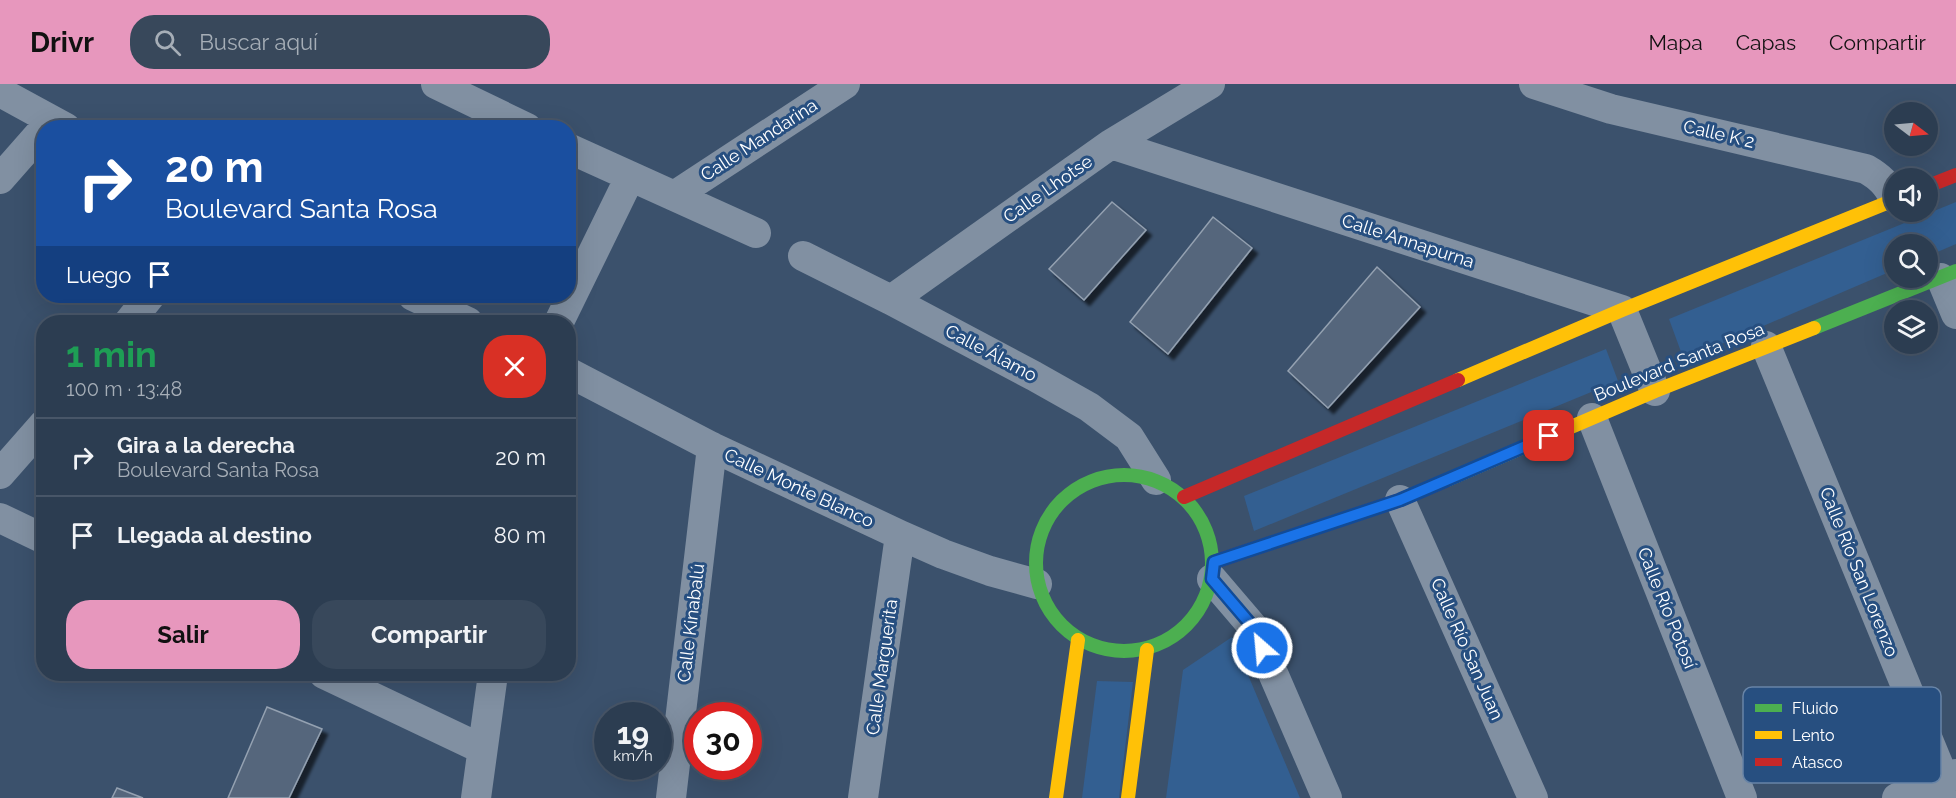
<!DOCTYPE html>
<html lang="es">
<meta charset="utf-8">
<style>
body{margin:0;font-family:Raleway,sans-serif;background:#38485b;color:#f1f3f6;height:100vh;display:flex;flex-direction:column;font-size:22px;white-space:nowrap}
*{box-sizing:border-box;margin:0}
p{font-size:20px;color:#a6aeb7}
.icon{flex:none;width:33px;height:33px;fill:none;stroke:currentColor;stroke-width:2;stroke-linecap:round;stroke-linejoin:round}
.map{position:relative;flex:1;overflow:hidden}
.panel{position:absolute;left:36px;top:231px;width:540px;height:366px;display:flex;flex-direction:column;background:#2c3d51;border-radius:24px;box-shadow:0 6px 24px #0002,0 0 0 2px #485668}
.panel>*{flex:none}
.top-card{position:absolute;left:36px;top:36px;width:540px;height:183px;border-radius:24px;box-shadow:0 6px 24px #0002,0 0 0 2px #485668;background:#1a4fa0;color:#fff;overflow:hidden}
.needle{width:39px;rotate:106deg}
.buttons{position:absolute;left:1884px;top:18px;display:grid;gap:12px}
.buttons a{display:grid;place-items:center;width:54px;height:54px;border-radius:50%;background:#2c3d51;box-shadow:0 6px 24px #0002,0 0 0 2px #485668;font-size:30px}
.speed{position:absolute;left:594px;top:618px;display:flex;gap:12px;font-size:30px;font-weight:700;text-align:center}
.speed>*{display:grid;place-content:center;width:78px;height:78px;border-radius:50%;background:#2c3d51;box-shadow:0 6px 24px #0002,0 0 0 2px #485668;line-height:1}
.speed small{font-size:15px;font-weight:400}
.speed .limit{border:9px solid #d22;background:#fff;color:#111}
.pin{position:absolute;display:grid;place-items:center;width:51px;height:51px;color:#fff;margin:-26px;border-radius:12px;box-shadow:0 3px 9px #0006}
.me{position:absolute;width:66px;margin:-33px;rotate:333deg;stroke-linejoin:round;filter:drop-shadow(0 0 4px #0008)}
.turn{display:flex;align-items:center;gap:21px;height:126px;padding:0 30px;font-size:27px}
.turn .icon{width:78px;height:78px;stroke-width:2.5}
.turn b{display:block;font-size:42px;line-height:51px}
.then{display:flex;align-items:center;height:57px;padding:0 30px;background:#0003;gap:12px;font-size:22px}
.round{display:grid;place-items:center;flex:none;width:63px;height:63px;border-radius:24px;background:#38485b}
.headline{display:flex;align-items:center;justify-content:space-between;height:102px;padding:0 30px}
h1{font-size:36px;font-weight:700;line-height:45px;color:#1e9e55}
.action{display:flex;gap:12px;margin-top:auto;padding:12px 30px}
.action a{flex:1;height:69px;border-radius:24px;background:#e797bd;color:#111;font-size:24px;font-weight:700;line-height:69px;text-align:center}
.action a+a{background:#38485b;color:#f1f3f6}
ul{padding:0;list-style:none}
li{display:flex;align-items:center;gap:18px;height:78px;padding:0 30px;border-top:2px solid #485668}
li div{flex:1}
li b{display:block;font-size:22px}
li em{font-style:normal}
header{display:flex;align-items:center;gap:36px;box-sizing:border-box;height:84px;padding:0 30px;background:#e797bd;color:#111}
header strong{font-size:28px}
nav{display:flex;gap:33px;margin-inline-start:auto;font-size:21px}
.search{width:420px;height:54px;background:#38485b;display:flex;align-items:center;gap:15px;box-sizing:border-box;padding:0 21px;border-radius:24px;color:#a6aeb7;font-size:22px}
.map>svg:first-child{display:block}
</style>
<header>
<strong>Drivr</strong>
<div class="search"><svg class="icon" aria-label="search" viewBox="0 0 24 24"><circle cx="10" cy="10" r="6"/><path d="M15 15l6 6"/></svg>Buscar aquí</div>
<nav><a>Mapa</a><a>Capas</a><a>Compartir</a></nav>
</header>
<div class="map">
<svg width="1956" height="714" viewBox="0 0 1956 714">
<defs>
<filter id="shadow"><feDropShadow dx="5.5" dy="5.5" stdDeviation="1.5" flood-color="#0009"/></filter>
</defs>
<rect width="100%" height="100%" fill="#3b516c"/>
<path fill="#335f91" d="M1956,118V160L1928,172V160H1894V186L1684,276L1669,235Z
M1606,265L1618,297L1254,447L1244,412Z
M1232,553L1300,714H1166L1183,586Z
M1097,597L1133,598L1119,714H1082Z"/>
<path fill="#55667c" stroke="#94a1b1" stroke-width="1.5" filter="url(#shadow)" d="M1112,118L1146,146L1084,216L1049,185Z
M1213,133L1252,164L1168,270L1130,238Z
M1377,183L1420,223L1328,324L1288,287Z
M267,623L322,645L289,714H228Z
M117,704L143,714H112Z"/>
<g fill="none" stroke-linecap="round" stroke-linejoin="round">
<path stroke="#8190a2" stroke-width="30" d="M436,0L527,44
M1534,0L1611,25L1866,85C1880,93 1887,100 1894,114
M0,8L66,44
M1111,60L1622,226L1655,307
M568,64L756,149
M0,95L44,45
M674,112L845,0
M803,172L891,216L1034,292L1089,323L1129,353L1156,396
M1941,194L1956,230
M413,212L468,238
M891,216L1111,60L1210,0
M129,238L150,212
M559,238L630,93
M1766,262L1952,714
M568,288L712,363L900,451L943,470L990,487L1037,500
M1592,334L1742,714
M0,390L44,340
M1400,416L1533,714
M0,434L44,455
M1212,495L1253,543L1327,714
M324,590L482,665
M476,714L493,590
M671,714L712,363
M863,714L900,451
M1897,714L1956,690"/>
<path stroke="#4caf50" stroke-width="14" d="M1814,244L1956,187
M1036 479a88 88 0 1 1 176 0a88 88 0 1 1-176 0Z"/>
<path stroke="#ffc107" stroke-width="14" d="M1458,296L1622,226L1894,116
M1447,396L1655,307L1814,244
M1056,714L1078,556
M1128,714L1147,566"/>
<path stroke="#c62828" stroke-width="14" d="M1928,102L1956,91
M1184,413L1458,296
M1214,478L1400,416L1447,396"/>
</g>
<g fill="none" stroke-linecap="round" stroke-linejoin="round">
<g stroke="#114b97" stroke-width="15">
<path id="route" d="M1262,564L1253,543L1212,495L1214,478L1400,416L1549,352"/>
</g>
<use href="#route" stroke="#1a73e8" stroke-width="10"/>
</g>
<g text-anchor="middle" stroke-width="6" stroke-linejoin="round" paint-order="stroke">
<g font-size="18" fill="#fff" stroke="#274f80">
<text transform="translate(1719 50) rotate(13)" y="6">Calle K 2</text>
<text transform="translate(759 56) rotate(-33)" y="6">Calle Mandarina</text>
<text transform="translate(1048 105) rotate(-35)" y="6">Calle Lhotse</text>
<text transform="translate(1408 157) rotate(18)" y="6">Calle Annapurna</text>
<text transform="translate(991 269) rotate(28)" y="6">Calle Álamo</text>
<text transform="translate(1679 278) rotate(-22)" y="6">Boulevard Santa Rosa</text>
<text transform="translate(799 404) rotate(25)" y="6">Calle Monte Blanco</text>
<text transform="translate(1859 488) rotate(68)" y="6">Calle Río San Lorenzo</text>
<text transform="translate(1667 524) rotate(68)" y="6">Calle Río Potosí</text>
<text transform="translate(691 539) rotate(-83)" y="6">Calle Kinabalú</text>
<text transform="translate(1467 565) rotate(66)" y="6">Calle Río San Juan</text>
<text transform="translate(882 583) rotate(-82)" y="6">Calle Marguerita</text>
</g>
</g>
<rect x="1743" y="603" width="198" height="96" rx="9" fill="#274f80" stroke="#6884a6" stroke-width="1.5"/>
<rect x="1755" y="620" width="27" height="8" fill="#4caf50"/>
<rect x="1755" y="647" width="27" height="8" fill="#ffc107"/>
<rect x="1755" y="674" width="27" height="8" fill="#c62828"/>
<g font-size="16" fill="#fff">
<text x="1792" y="630">Fluido</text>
<text x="1792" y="657">Lento</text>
<text x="1792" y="684">Atasco</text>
</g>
</svg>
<div class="buttons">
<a><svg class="needle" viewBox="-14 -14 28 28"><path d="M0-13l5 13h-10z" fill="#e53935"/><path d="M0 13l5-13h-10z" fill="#a6aeb7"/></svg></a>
<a><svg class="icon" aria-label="sound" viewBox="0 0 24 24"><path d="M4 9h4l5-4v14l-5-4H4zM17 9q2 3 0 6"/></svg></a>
<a><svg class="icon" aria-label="search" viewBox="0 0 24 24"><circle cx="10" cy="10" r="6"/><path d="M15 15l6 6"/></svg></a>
<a><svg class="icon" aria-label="layers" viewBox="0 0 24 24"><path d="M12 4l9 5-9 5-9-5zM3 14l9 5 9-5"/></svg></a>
</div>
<div class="speed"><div>19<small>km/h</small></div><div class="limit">30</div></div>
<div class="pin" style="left:1549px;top:352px;background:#d93025"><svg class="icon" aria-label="arrive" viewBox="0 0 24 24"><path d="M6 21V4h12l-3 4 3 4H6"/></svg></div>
<svg class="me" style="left:1262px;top:564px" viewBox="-20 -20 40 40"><circle r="17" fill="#1a73e8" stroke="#fff" stroke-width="3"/><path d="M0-11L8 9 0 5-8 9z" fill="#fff"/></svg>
<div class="top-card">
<div class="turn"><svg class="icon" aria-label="right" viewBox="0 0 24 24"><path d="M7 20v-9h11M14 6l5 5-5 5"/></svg><div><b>20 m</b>Boulevard Santa Rosa</div></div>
<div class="then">Luego<svg class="icon" aria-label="arrive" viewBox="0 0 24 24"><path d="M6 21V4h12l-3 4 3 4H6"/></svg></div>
</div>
<section class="panel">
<div class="headline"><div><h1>1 min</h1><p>100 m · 13:48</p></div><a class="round" style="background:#d93025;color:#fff"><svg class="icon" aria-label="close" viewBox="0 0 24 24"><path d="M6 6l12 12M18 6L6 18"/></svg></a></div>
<ul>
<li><svg class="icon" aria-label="right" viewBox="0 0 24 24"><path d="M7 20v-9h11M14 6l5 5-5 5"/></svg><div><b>Gira a la derecha</b><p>Boulevard Santa Rosa</p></div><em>20 m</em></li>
<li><svg class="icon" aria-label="arrive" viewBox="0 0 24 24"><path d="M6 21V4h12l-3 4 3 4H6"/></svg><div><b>Llegada al destino</b></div><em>80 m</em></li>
</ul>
<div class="action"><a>Salir</a><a>Compartir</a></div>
</section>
</div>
